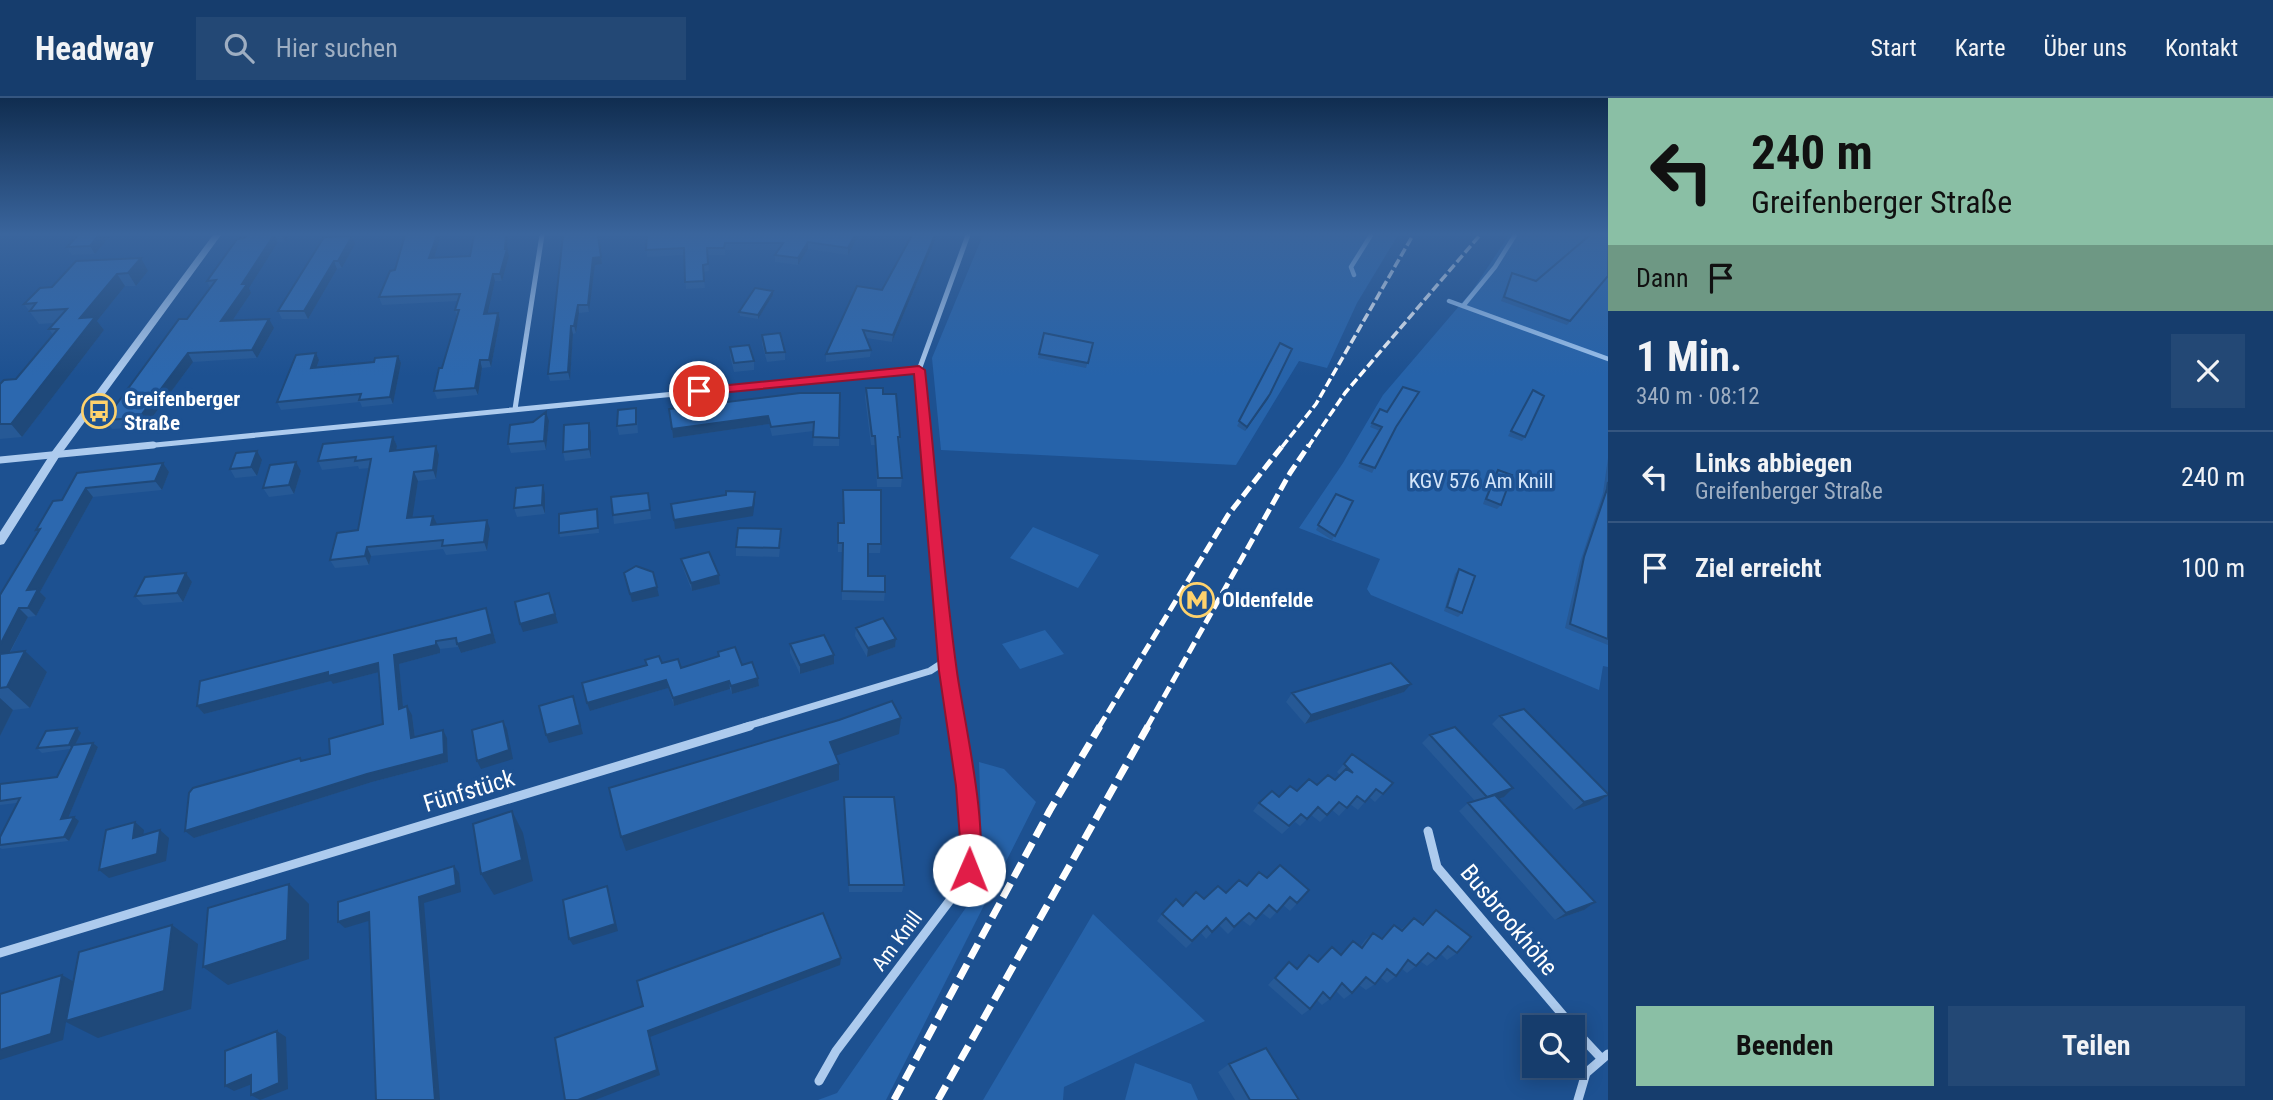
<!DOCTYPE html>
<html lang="de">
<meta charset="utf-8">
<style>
body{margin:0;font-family:"Roboto Condensed",sans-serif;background:#234875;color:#f1f3f6;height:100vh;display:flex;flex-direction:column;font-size:26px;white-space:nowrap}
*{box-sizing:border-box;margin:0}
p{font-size:23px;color:#9eaec2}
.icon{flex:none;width:38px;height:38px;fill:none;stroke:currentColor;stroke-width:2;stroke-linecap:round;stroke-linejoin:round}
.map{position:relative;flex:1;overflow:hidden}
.details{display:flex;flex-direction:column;background:#163d6d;width:665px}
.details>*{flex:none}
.banner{background:#8abfa5;color:#111;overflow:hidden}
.tools{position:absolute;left:1522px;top:917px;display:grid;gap:14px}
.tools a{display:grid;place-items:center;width:63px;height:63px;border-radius:0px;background:#163d6d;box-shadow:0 4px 18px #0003,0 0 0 2px #355680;font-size:35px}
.pin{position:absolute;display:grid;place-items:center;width:60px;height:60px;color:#fff;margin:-30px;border:4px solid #fff;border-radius:50%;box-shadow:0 2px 7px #0007}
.me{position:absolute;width:77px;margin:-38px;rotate:1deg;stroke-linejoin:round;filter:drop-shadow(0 0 5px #0008)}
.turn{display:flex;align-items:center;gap:24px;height:147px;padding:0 28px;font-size:32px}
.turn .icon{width:91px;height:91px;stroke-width:2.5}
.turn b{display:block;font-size:49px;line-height:60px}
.then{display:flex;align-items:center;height:66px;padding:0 28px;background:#0003;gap:14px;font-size:26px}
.round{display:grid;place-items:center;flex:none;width:74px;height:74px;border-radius:0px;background:#234875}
.headline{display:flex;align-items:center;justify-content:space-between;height:119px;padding:0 28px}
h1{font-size:42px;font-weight:700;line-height:52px}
.primary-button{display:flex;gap:14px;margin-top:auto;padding:14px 28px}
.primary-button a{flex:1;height:80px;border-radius:0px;background:#8abfa5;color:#111;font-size:28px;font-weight:700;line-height:80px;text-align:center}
.primary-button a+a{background:#234875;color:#f1f3f6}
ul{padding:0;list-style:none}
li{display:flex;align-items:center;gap:21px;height:91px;padding:0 28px;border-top:2px solid #355680}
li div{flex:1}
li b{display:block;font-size:26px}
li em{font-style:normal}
header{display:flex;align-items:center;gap:42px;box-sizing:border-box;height:98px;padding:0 35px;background:#163d6d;border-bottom:2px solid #355680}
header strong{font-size:33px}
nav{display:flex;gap:38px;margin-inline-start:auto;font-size:24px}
.search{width:490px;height:63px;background:#234875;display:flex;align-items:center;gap:18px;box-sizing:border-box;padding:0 24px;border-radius:0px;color:#9eaec2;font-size:26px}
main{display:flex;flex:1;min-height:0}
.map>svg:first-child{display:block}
</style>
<header>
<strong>Headway</strong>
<div class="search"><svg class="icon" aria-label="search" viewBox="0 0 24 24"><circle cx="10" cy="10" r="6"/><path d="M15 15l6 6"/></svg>Hier suchen</div>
<nav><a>Start</a><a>Karte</a><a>Über uns</a><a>Kontakt</a></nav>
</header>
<main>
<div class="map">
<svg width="1608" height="1002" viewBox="0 0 1608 1002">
<rect width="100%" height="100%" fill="#1d5191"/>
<path fill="#2663aa" d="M983,137H1398L1357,205L1327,270L1299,263L1236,367L941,352L932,260Z
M1509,137H1608V569L1603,568L1599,592L1371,497L1367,491L1380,461L1299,430L1343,365L1383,297L1472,193Z
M1033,429L1099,457L1078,490L1010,460Z
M1045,532L1064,556L1020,571L1002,546Z
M979,664L1004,671L1036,704L886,1002H818L837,995L983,785Z
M1093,816L1205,923L1064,989L1063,1002H983Z
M1135,965L1191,986L1198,1002H1125Z"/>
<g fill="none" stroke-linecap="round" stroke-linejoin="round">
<path stroke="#a0c6f0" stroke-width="4.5" d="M1354,177L1351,169L1371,137
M1449,203L1608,261
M1463,208L1495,169L1515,137"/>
<path stroke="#adcbee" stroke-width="5" d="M515,311L542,137
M135,349L919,272
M926,349L919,272L968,137"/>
<path stroke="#adcbee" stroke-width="7" d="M926,347L956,629
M0,362L153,347
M744,629L930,573L947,562"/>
<path stroke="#adcbee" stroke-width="9" d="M1428,733L1437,769L1573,929
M0,855L750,628
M1573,930L1601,960
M819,983L836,953L963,785L971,754L956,628
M1578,1002L1586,975L1608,956"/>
<path fill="#adcbee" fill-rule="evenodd" d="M213,137H221L59,359L4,446L0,447V434L51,355Z"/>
<path stroke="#fff" stroke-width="3.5" stroke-dasharray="9 3.5" stroke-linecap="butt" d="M1282,349L1316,306L1413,137
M1308,349L1345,295L1480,137"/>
<path stroke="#fff" stroke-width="5" stroke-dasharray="12 5" stroke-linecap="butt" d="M1099,629L1228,417L1283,347
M1147,629L1290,375L1309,347"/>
<path stroke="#fff" stroke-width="7" stroke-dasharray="16 7" stroke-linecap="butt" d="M894,1002L1050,712L1100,628
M938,1002L1148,628"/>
</g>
<path fill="#265996" d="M78,137H111L95,156L72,157L67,149Z
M247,137H290L285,144H278L249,190L251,195L232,223L274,230L257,260L193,264L145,329L112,331L105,322L187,221L210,190L207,183Z
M508,137L507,151L509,158L502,183H495L488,215L500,222L491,269L482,270L478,297L437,301L434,293L442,270L457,219L455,212L458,203L382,207L379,199L395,172L434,160L470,158Z
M599,137L602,166L595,167L589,214L579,215L576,235L573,236L570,282L550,283L548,276Z
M647,137H859L848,157L808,151L798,167L775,164V157L779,152H725V157H708L709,173L703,174L705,190L686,191L684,157L647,159Z
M912,137H937L892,244L866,240L871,252L870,259L826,264V256L882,192Z
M324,139L355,146L342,170L337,171L308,221H282L278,213Z
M76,163L148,173L136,188H125L97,223L104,232L22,339L0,341V286L16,281L53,237L49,231L55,225L39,226L24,206L52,189Z
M1512,175L1536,183L1608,178L1567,227L1501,203Z
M773,193V197L758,221L740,218L739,214Z
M1044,235L1093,245L1086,270L1038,260Z
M762,237L785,254V262L767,264L762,246Z
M1280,245L1268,301L1245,333L1237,328Z
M730,249L754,263V272L734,274L730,258Z
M316,255L319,262L317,269L374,264L398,258L401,265L393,306L362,309L360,304L281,312L277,304Z
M866,290L883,296L900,339V348H898L902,380L901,389H877L875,347H871L865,299Z
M1533,292L1525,339L1522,343L1508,338Z
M840,295L839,348H813L814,333L772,338L769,326L673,340L669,311Z
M636,310L637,319L638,335L619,337L617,328Z
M1380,311L1395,330L1372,375L1358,369L1380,333L1370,329Z
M549,323L546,352L511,355L508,346Z
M589,325L591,334V360L565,363L563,354Z
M393,339L397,348L396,352L439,357L436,381L418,383L412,420L437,427L490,431L487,453L446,457L443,451L371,458L369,467L335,470L330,462L358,432L370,370L359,371L358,368L322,372L318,363Z
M1608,360V547L1565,530L1580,464L1603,395Z
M262,362L257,378L235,380L230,371Z
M163,365L169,374L162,392L93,399L40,494L46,500L36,518L28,519L10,555L47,574L30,610L13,612L0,638V497L39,434L36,432L62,402L77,375Z
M1498,372L1501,407L1497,411L1483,406L1494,376Z
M301,373L294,396L269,399L263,390Z
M843,392L881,446L880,455H868V478L885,494L884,503L842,502V454H838V434L843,425Z
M648,395L651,421L614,426L613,417Z
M545,396V416L517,419L514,410Z
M1336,396L1353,403L1332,442L1316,432Z
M597,411L599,435L560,439L559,435Z
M781,440L779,459L736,458V449Z
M681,461L719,477L720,486L692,493L683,470Z
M1459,471L1462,515L1458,519L1444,513L1455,476Z
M186,475L192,484L183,504L143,507L135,498Z
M486,510L489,519L496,545L461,555L458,549L440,551V555L399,566L403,610L412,617L415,639L447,640L448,664L372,684L194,740L300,660L303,663L330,656L383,626L379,574L333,586L331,583L204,616L197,608Z
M856,530L896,541L895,549L867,559L855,538Z
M790,546L834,557V566L800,576L790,555Z
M718,554L742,567L758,580L759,588L732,596L730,591L674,608L668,590L590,613L662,565L681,570L718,559Z
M1404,594L1305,626L1286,604L1292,595Z
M1500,618L1608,697L1598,704L1574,712L1492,626Z
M81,635L75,647L93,645L98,649L68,720L79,723L69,743L2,751L0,750V747L17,705L0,707V686L57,679L70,651L42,655L37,650Z
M1430,637L1513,690L1504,699L1498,700L1584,812L1555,822L1459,713L1468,705L1475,703L1422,645Z
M1352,656L1393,685L1375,704L1369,699L1358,712L1350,706L1339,718L1332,712L1320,724L1311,717L1300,728L1295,724L1282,736L1253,713L1259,705L1335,682L1340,677L1337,674Z
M844,699L904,787L902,794H849L844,707Z
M1247,788L1309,792L1290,813L1283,807L1270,821L1262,815L1250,828L1242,822L1228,836L1219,827L1206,841L1201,835L1186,850L1157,823L1162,816L1183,808Z
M1436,812L1457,855L1447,862L1441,856L1436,861L1427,868L1420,863L1416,868L1407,875L1402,871L1396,878L1387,885L1380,879L1375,886L1366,892L1359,887L1352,895L1344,901L1336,893L1330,901L1322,907L1317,902L1310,911L1302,917L1268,887L1289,864L1296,870L1309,857L1317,864L1332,849L1340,856L1353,843L1360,849L1365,842L1373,835L1381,840L1394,827L1400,832L1414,820L1421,826Z
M1229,966L1299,1002H1235L1218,974Z"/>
<path fill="#1f497a" d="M99,137H111L95,156L90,148Z
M274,137H275L278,144L249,190L251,195L226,232L221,223L242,186Z
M282,137H290L285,144Z
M437,137H441L432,167L429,160Z
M506,137H508L507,152V151L509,158L502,183L500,176L505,151Z
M599,137L602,166L595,167L589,214L588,207L593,160Z
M855,137H859L848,157V150Z
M935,137H937L892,244L893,237Z
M352,138L355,146L342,170L338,163Z
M808,144V151L798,167V160Z
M141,160L148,173L136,188L128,175Z
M334,163L337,171L308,221L304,213Z
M117,176L125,188L97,223L104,232L22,339L11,326L80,220Z
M493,176L495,183L486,223L484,216Z
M773,193V197L758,221V217Z
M578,207L579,215L576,235L574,228Z
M498,215L500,222L491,269L489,262Z
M269,221L274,230L257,260L252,252Z
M571,228L573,236L570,282L568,274Z
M1292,251L1268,301L1245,333L1247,329Z
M188,255L193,264L145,329L139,320Z
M316,255L319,262L314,277L311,270Z
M398,258L401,265L393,306L390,299Z
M480,262L482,270L478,297L475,290Z
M546,314L549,323L546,352L544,343Z
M768,318L769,326L673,340L672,331Z
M589,325L591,334V360L589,351Z
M393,339L397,348L394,362L390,353Z
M436,348L439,357L436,381L433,372Z
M257,353L262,362L257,378L251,369Z
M296,364L301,373L294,396L289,387Z
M163,365L169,374L162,392L155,383Z
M414,374L418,383L411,429L407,420Z
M543,387L545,396V416L542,407Z
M86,390L93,399L40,494L46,500L36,518L28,510L27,492Z
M755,394V403L753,418L675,431L674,422Z
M433,418L437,426L431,427Z
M487,422L490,431L487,453L484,444Z
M367,449L371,458L369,467L365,458Z
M186,475L192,484L183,504L177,495Z
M719,477L720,486L692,493L691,485Z
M657,489L659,498L632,504L630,496Z
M549,495L558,525L523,534L520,526Z
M19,510L28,519L3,567L0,564V547Z
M486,510L489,519L496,545L461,555L457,546Z
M896,541L895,549L867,559L868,550Z
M436,543L440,551V555L399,566L404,619L399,611L394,557Z
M25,553L47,574L30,610L7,589Z
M834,557V566L800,576V567Z
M378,565L383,573L333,586L331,583L204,616L197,608L328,574Z
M758,580L759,588L732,596L731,588Z
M666,582L668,590L590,613L587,605Z
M729,583L730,591L674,608L673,600Z
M1411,586L1404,594L1305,626L1311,617Z
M573,598L583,636L549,645L546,637Z
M0,600L13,612L0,638Z
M407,608L412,617L416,648L411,640Z
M901,620L899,636L829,660L830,644Z
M503,623L507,631L513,661L481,671L477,663Z
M77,630L81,635L73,651L69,647Z
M443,632L447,640L448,664L372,684L194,740L185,733L367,676Z
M93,645L98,649L66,725L61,721Z
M839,666V682L626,753L621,739Z
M1513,690L1504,699L1478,707L1487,699Z
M1608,697L1598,704L1574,712L1584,704Z
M512,713L523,735L533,783L494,797L481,776Z
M74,719L79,723L69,743L64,739Z
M135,724L144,732L142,748L133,740Z
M160,732L169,740L166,763L109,780L99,772Z
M454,768L459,775L461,794L424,805L440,1002H435L419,799Z
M289,786L309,806V861L228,887L203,869Z
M607,788L609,795L618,833L573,847L569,841Z
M1595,804L1584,812L1555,822L1566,815Z
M369,814L375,821L345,830L338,824Z
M172,827L198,846L191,911L98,940L66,924L63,942L0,962V952L62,877L74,884Z
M841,860L840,867L650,939L660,977L595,1002H578L648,933Z
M277,933L286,939L288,991L260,1002L251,997Z
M251,977L260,983L234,993L225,988Z"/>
<path fill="#2c68af" stroke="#1f497a" stroke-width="2" d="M78,137H99L90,148L67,149Z
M247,137H274L242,186H247L221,223L269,221L252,252L188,255L139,320L105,322L179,221H187L216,182L207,183L237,141L244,140Z
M405,137H437L429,160L470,158L474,137H506L505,151H507L500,176H493L484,216L498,215L489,262H480L475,290L434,293L439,270H442L459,212H455L460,196L379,199L390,173L395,172Z
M563,137H598L601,159L593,160L588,207H578L574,228H571L568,274L548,276Z
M647,137H855L848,150L808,144L798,160L775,157L783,145H725L724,150H707L708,166L703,167L704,183L685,184L684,150L646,152Z
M912,137H935L893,237L863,232L871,252L826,256L857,188L882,192Z
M1590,137H1608V178L1570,223L1504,199L1512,175L1536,183Z
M352,138L338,163H334L304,213H278L324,139Z
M141,160L128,175L117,176L80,220L95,219L11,326H0V286L4,282L16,281L58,231H49L67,211L30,213L36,205L24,206L40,190L52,189L76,163Z
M755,190L773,193L758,217L739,214Z
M780,235L785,254L766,255L762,237Z
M1044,235L1093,245L1088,265L1039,256Z
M1280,245L1292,251L1270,296L1247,329L1239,323Z
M749,247L754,263L734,265L730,249Z
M316,255L311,270L374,264L375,260L398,258L390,299L359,302L361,296L277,304L296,257Z
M1403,289L1419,294L1396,329L1375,370L1360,365L1382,329L1372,325L1380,311L1387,314Z
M866,290H883V296H896L900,339H898L902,380H878L875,338H872Z
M1533,292L1544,298L1525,339L1511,333Z
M800,295H840L839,340L813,339L814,324L771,329L768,318L672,331L669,311Z
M636,310V326L617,328L618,312Z
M546,314L544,343L508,346L510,327L533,324Z
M589,325V351L563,354L564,327Z
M393,339L390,353L436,348L433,372L414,374L407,420L433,418L431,427L487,422L484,444L442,448L443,442L367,449L365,458L330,462L337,435L358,432L371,361L355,363L356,359L318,363L323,346Z
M257,353L251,369L230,371L236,355Z
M296,364L289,387L263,390L270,367Z
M163,365L155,383L86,390L27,492L38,491L28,510H19L0,547V497L40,431L36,432L53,403L62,402L77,375Z
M1498,372L1512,377L1501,407L1486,401Z
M1608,384V541L1570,526L1584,459L1607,391Z
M543,387L542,407L514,410L516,390Z
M843,392H881V446H868V478H885V494L842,493L843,445H838V425H844Z
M726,393L755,394L753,409L674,422L671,406L726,397Z
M648,395L650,412L613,417L611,399Z
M1336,396L1353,403L1335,438L1318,427Z
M597,411L598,430L559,435V416Z
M738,430L781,431L779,450L736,449Z
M709,454L719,477L691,485L681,461Z
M636,468L653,474L657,489L630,496L624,475Z
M1459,471L1475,478L1462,515L1447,509Z
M186,475L177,495L135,498L145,479Z
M549,495L555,516L520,526L515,504Z
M486,510L492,536L457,546L456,540L436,543V547L394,557L399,611L407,608L411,640L443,632L444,656L367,676L185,733L189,695L193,690L300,660L301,663L330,656L329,641L383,626L378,565L328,578V574L197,608L200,583Z
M883,520L896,541L868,550L856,530Z
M824,537L834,557L800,567L790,546Z
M735,549L742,567L752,564L758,580L731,588L729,583L673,600L666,582L587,605L582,585L647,567L645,562L659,558L662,565L678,561L681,570L719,558L718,554Z
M25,553L7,589L0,590V556Z
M1391,565L1411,586L1311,617L1292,595Z
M573,598L580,627L546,637L539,608Z
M892,603L901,620L830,644L839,666L621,739L609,690L839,622Z
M1524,611L1608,696V697L1584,704L1500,618Z
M503,623L509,652L477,663L472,632Z
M1455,629L1513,690L1487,699L1430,637Z
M77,630L69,647L37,650L46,633Z
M93,645L61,721L74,719L64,739L0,747V739L20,700L0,703V686L57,679L73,647Z
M1352,656L1393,685L1383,696L1376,691L1365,704L1357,698L1347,710L1339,704L1327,717L1318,709L1307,721L1301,716L1289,728L1259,705L1272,693L1279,699L1290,688L1297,693L1309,681L1317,687L1328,677L1335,682L1346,671L1353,675L1344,666Z
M1495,697L1595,804L1566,815L1468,705Z
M844,699H894L904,787H849Z
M512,713L522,762L481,776L473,726Z
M135,724L133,740L160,732L157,756L99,772L106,732Z
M1280,767L1309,792L1297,805L1290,799L1277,814L1269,807L1256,821L1249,815L1234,829L1226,820L1212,834L1207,828L1192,843L1162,816L1176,801L1183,808L1196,794L1204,801L1218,788L1226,795L1239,782L1247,788L1259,774L1267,780Z
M454,768L456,787L419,799L435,1002H376L369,814L338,824V804Z
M289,786L287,842L203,869L208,810Z
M607,788L615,826L569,841L563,802Z
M1436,812L1471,839L1457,855L1448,848L1436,861L1428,855L1416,868L1408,862L1396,878L1387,871L1375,886L1366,879L1352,895L1342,885L1330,901L1323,894L1310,911L1275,880L1289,864L1297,871L1309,857L1318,864L1332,849L1341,857L1353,843L1362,850L1373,835L1382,841L1394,827L1402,833L1414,820L1423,827Z
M823,815L841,860L648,933L657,972L578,1002H565L555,940L643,908L637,883Z
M172,827L164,893L66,923L79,854Z
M62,877L51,936L0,952V896Z
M277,933L279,985L251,997V977L225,988V953Z
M1266,950L1299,1002H1250L1229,966Z"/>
<linearGradient id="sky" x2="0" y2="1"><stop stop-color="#102d50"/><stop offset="0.49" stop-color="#3a659d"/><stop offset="1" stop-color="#3a659d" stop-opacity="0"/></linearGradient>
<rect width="1608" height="278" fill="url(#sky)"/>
<path fill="#e11d48" stroke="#92132f" stroke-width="2" d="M919,268L925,272C936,372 943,474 957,574C963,618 992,743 976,779L969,782L962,779L959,772L961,754L956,688L939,573L914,276L699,297L692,293L699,290Z"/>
<defs>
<g id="bus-ring" transform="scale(1.75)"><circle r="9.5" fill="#1d5191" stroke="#fed26c" stroke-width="1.5"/><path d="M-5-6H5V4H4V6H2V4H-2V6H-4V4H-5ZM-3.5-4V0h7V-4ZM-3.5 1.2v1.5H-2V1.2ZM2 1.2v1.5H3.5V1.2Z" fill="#fed26c"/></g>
<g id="metro-ring" transform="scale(1.75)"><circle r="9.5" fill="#1d5191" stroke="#fed26c" stroke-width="1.5"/><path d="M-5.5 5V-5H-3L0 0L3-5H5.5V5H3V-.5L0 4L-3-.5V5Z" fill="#fed26c"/></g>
</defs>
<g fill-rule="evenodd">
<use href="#bus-ring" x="99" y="313"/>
<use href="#metro-ring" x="1197" y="502"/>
</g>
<g text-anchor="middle" stroke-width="7" stroke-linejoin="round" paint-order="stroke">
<g font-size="21" font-weight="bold" fill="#fff" stroke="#1d5191" text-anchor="start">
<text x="124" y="308">Greifenberger<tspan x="124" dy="24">Straße</tspan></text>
<text x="1222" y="509">Oldenfelde</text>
</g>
<g font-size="21" fill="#d3e5fa" stroke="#1d5191">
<text x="1481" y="390">KGV 576 Am Knill</text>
</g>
<g font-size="21" fill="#fff" stroke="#1d5191">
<text transform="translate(897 843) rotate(-53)" y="7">Am Knill</text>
</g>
<g font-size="24" fill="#fff" stroke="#1d5191">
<text transform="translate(469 693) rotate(-17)" y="8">Fünfstück</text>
<text transform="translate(1509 822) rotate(50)" y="8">Busbrookhöhe</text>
</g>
</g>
</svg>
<div class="tools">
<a><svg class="icon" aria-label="search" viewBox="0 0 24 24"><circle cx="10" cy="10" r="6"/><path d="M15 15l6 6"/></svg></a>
</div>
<div class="pin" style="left:699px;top:293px;background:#d93025"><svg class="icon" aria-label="arrive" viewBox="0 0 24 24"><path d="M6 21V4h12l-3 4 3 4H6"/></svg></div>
<svg class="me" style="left:969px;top:772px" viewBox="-20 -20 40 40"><circle r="19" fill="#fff"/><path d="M0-13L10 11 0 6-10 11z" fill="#e11d48"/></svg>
</div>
<section class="details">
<div class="banner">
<div class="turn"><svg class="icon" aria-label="left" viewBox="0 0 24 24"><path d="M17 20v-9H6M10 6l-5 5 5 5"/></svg><div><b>240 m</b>Greifenberger Straße</div></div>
<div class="then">Dann<svg class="icon" aria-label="arrive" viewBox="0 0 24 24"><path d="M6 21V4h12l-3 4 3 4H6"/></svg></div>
</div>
<div class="headline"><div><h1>1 Min.</h1><p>340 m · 08:12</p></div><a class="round"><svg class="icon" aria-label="close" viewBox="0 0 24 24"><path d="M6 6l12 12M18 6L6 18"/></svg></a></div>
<ul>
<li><svg class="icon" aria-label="left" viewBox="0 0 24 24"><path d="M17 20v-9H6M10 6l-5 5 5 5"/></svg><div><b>Links abbiegen</b><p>Greifenberger Straße</p></div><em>240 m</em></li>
<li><svg class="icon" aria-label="arrive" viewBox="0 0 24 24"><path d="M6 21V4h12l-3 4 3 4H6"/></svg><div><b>Ziel erreicht</b></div><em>100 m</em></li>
</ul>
<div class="primary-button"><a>Beenden</a><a>Teilen</a></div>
</section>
</main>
